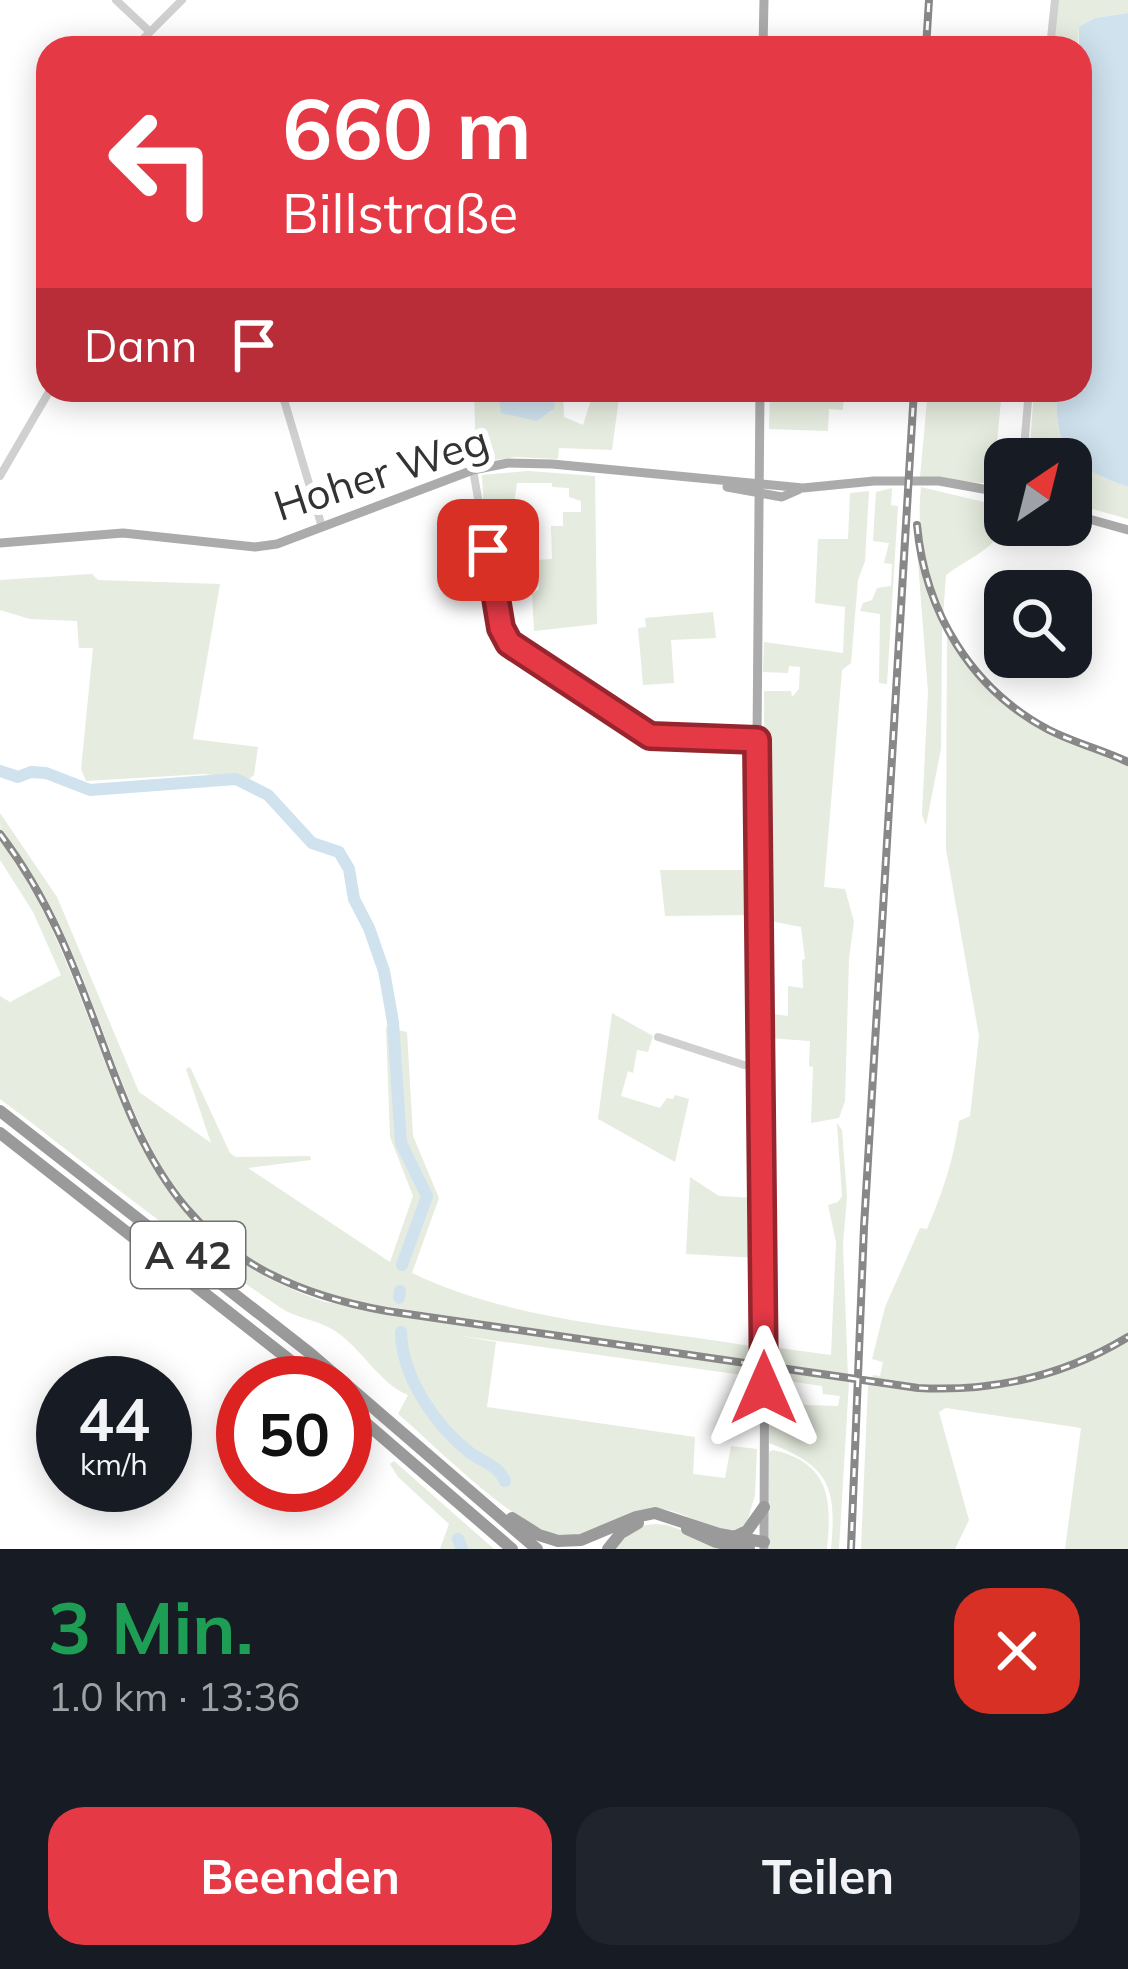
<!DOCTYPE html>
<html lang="de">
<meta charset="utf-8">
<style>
body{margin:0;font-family:Mulish,sans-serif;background:#20242c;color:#f1f3f6;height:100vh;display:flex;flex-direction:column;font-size:45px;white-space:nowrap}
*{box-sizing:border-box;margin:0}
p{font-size:39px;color:#9ea1a6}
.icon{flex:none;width:66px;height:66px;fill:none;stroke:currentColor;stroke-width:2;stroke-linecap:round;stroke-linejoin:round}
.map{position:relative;height:1549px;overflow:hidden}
.sheet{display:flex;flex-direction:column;background:#171b24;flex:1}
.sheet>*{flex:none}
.guide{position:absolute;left:36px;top:36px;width:1056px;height:366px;border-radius:36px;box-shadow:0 6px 30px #0003;background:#e63946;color:#fff;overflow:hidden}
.needle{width:78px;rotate:35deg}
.tools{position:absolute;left:984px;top:438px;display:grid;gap:24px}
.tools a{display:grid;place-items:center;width:108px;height:108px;border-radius:24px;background:#171b24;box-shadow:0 6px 30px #0003;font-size:60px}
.speed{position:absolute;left:36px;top:1356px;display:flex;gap:24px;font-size:60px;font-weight:700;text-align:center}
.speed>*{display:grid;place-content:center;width:156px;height:156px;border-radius:50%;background:#171b24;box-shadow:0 6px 30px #0003;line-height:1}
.speed small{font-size:30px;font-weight:400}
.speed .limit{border:18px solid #d22;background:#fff;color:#111}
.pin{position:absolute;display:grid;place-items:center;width:102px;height:102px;color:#fff;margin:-51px;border-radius:24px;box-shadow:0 6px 18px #0006}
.me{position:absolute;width:132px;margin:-66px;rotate:0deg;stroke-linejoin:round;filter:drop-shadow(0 0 9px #0008)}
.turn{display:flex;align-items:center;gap:42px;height:252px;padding:0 48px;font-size:54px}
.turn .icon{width:156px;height:156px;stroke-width:2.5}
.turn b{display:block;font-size:84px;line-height:102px}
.then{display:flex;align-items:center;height:114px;padding:0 48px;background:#0003;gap:24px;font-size:45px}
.round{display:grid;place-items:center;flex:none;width:126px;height:126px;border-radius:36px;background:#20242c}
.summary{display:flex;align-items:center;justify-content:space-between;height:204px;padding:0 48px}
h1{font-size:72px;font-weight:700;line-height:90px;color:#1e9e55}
.cta{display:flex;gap:24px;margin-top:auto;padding:24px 48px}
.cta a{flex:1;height:138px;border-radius:36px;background:#e63946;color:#fff;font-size:48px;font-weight:700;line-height:138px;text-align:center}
.cta a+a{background:#20242c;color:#f1f3f6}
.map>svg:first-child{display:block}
</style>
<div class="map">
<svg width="1128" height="1549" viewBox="0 0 1128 1549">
<rect width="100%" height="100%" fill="#fff"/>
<path fill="#e6ecdf" d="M1057,0H1128V13L1095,18L1079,26L1078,48H1053Z
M474,390H498L502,413L537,420L552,411L556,390H563L564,417L583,425L594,390H620L612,450L559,448L558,459L515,457L476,463Z
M770,390H844L843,410L829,409L828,431L769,429Z
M928,390H1002L993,484L920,477Z
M1034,390H1057C1053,452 1074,468 1128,487V519L1071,503V459H1029Z
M528,471L595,476L597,624L534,631L532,594L539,589L537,560L552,559L551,526H563V512H581V501L569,497V488L552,487V483H517L513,512H484L482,475Z
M921,487L992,504L1005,511C1006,547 970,556 946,575L943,617C925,576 916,531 921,487Z
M892,488L891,505L898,506L887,684L879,683L880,614L860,611L863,603L872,600L877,588L891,586L892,564L884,563L889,543L873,541L876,492Z
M869,491L865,561L858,580L851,663L842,670L824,887L845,889L854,922L849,958L845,1101L839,1118L811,1123L813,1067L809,1066L810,1041L768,1038L767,1013L788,1016V986L803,988L802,960L805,959L801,927L765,920L764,691H791L792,697L799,689L800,667L789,666L788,673L763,672L764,642L843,653L845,607L815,603L818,539H848L850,493Z
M917,549L923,576L942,626L941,749L926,825L922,815L928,692Z
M92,574L98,580L220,584L193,739L258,747L254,775L249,779L204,774L86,781L81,769L93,648H79L77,621L30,619L0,610V580Z
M713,612L716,638L671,640L674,683L643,685L638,628L646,627L645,618Z
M947,636C977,679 1009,714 1058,737C1081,747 1105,754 1128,765V1334C1049,1383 963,1392 872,1380L873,1375L880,1376L883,1362L872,1359L885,1307L920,1228L927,1229C942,1194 954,1159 959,1121L970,1116L979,1036L946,849Z
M0,813L57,897L139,1092L211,1143L186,1069L190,1067L230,1153L236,1157L310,1156L311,1160L248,1168L390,1262L413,1196L390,1137L386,1027L407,1032L413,1136L439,1198L412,1273C519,1324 641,1327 756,1347L757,1362L351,1301C145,1254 137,1093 63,932C53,910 41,888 28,868C20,856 6,843 1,831C0,828 0,816 0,813Z
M0,841C124,1008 94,1224 325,1302L757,1368V1377L455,1335L496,1342L487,1407L695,1437L693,1474L725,1478L731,1446L757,1449L755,1495L746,1526C717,1541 688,1509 658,1509C628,1509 599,1534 569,1536C525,1539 434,1444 398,1414L408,1395C378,1383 361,1346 332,1329C316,1320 297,1318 281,1308C184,1243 93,1169 0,1099V996L10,1002L61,975L33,912L0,860Z
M660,870H748L749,915L665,916Z
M612,1013L653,1036L648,1052L637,1050L633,1073L628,1071L621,1096L660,1108L667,1098L673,1099L675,1095L689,1099L675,1162L598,1119Z
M837,1123L842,1130L847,1197L843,1244L848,1377L772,1364V1347L831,1355L836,1242L828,1205L838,1202L842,1196Z
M690,1177L719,1196L756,1198L758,1258L686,1254Z
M1128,1339V1549H1065L1081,1428L946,1408L939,1412L969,1520L955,1549H861L868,1385C961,1400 1046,1388 1128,1339Z
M769,1370L849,1382L839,1549H831C837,1486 829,1466 769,1443L768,1398L774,1395L775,1404L838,1406L840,1396L823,1394L822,1386L775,1379L772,1391Z
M773,1450C830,1463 832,1499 827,1549H769V1452Z
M394,1461L494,1549H440L449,1524L398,1477L390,1464Z
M655,1524L667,1525L734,1549H613L639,1526Z"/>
<path fill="#cfe2ee" d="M1128,13V487C1074,468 1053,452 1057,390H1080L1079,26L1095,18Z
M556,390L554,409L537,421L501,413L498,390Z"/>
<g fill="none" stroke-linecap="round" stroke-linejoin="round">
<path stroke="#cfe2ee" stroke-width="12" d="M0,771L18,777L31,772L46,773L90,790L236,779L268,795L312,843L339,852L349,869L354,899L369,928L384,971L393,1022L401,1143L427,1196L402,1265
M399,1298L400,1291
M401,1332C402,1377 435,1425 469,1452C482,1462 498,1465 505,1481
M458,1539L462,1549"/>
<path stroke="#d0d0d0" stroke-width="8" d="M116,0L149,31
M134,48L182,0
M1050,48L1055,0
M281,390L322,527
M1023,459L1029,390
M473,470L501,628L509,643L650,736L757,740
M0,476L50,390
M658,1037L744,1065L761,1066"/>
<path stroke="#ababab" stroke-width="9" d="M763,48L764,0
M760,390L757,740L765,1255L764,1549
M727,487L782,497L798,490
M1071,514L1128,530
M0,543L123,533L255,547L277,544L473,470L508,463L552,464L803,488L874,481H939L1005,493"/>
<path stroke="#9a9a9a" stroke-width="12" d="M0,1111L311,1354L537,1549
M0,1133L319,1383
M345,1405L512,1549
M512,1518L539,1535L558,1541L581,1540L636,1517L655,1513L719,1534L764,1542
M687,1529L716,1542L749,1549
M732,1538L747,1531L764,1507
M608,1549L621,1533L638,1523"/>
<g stroke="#888" stroke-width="8">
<path id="rail" d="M926,48L929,0
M917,525C925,612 971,689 1049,730C1075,743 1102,750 1128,762
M0,834C146,1026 85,1258 387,1311L918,1388C993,1392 1064,1376 1128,1337
M851,1549L864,1227L914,390"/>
</g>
<use href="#rail" stroke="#fff" stroke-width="3" stroke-dasharray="9" stroke-linecap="butt"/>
</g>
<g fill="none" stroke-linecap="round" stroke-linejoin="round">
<g stroke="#96252e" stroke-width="30">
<path id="route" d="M488,550L501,628L509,643L650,736L757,740L764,1388"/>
</g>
<use href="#route" stroke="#e63946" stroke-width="21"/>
</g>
<g text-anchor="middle" stroke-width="12" stroke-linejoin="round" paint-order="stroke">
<rect fill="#fff" stroke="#707070" stroke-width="3" x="131" y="1222" width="114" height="66" rx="9"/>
<g font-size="39" font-weight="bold" fill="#333">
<text x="188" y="1269">A 42</text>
</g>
<g font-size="42" fill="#333" stroke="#fff">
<text transform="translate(381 473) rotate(-18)" y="15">Hoher Weg</text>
</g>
</g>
</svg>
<div class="tools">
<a><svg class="needle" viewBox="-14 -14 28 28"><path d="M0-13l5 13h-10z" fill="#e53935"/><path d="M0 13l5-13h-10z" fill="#9ea1a6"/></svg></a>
<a><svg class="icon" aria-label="search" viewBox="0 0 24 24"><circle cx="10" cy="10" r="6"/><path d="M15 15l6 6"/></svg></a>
</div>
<div class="speed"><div>44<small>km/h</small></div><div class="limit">50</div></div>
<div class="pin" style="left:488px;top:550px;background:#d93025"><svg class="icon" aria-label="arrive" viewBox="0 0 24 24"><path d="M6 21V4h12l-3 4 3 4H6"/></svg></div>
<svg class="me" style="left:764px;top:1388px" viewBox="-20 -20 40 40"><path d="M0-17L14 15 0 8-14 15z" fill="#e63946" stroke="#fff" stroke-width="4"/></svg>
<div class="guide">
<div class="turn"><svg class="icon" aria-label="left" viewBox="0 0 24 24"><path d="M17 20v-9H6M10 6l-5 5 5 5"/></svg><div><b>660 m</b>Billstraße</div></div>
<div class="then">Dann<svg class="icon" aria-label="arrive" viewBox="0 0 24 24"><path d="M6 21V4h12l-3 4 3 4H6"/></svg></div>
</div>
</div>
<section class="sheet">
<div class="summary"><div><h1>3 Min.</h1><p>1.0 km · 13:36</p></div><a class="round" style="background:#d93025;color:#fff"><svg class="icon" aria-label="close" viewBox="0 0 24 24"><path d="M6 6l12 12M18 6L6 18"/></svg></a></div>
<div class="cta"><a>Beenden</a><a>Teilen</a></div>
</section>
